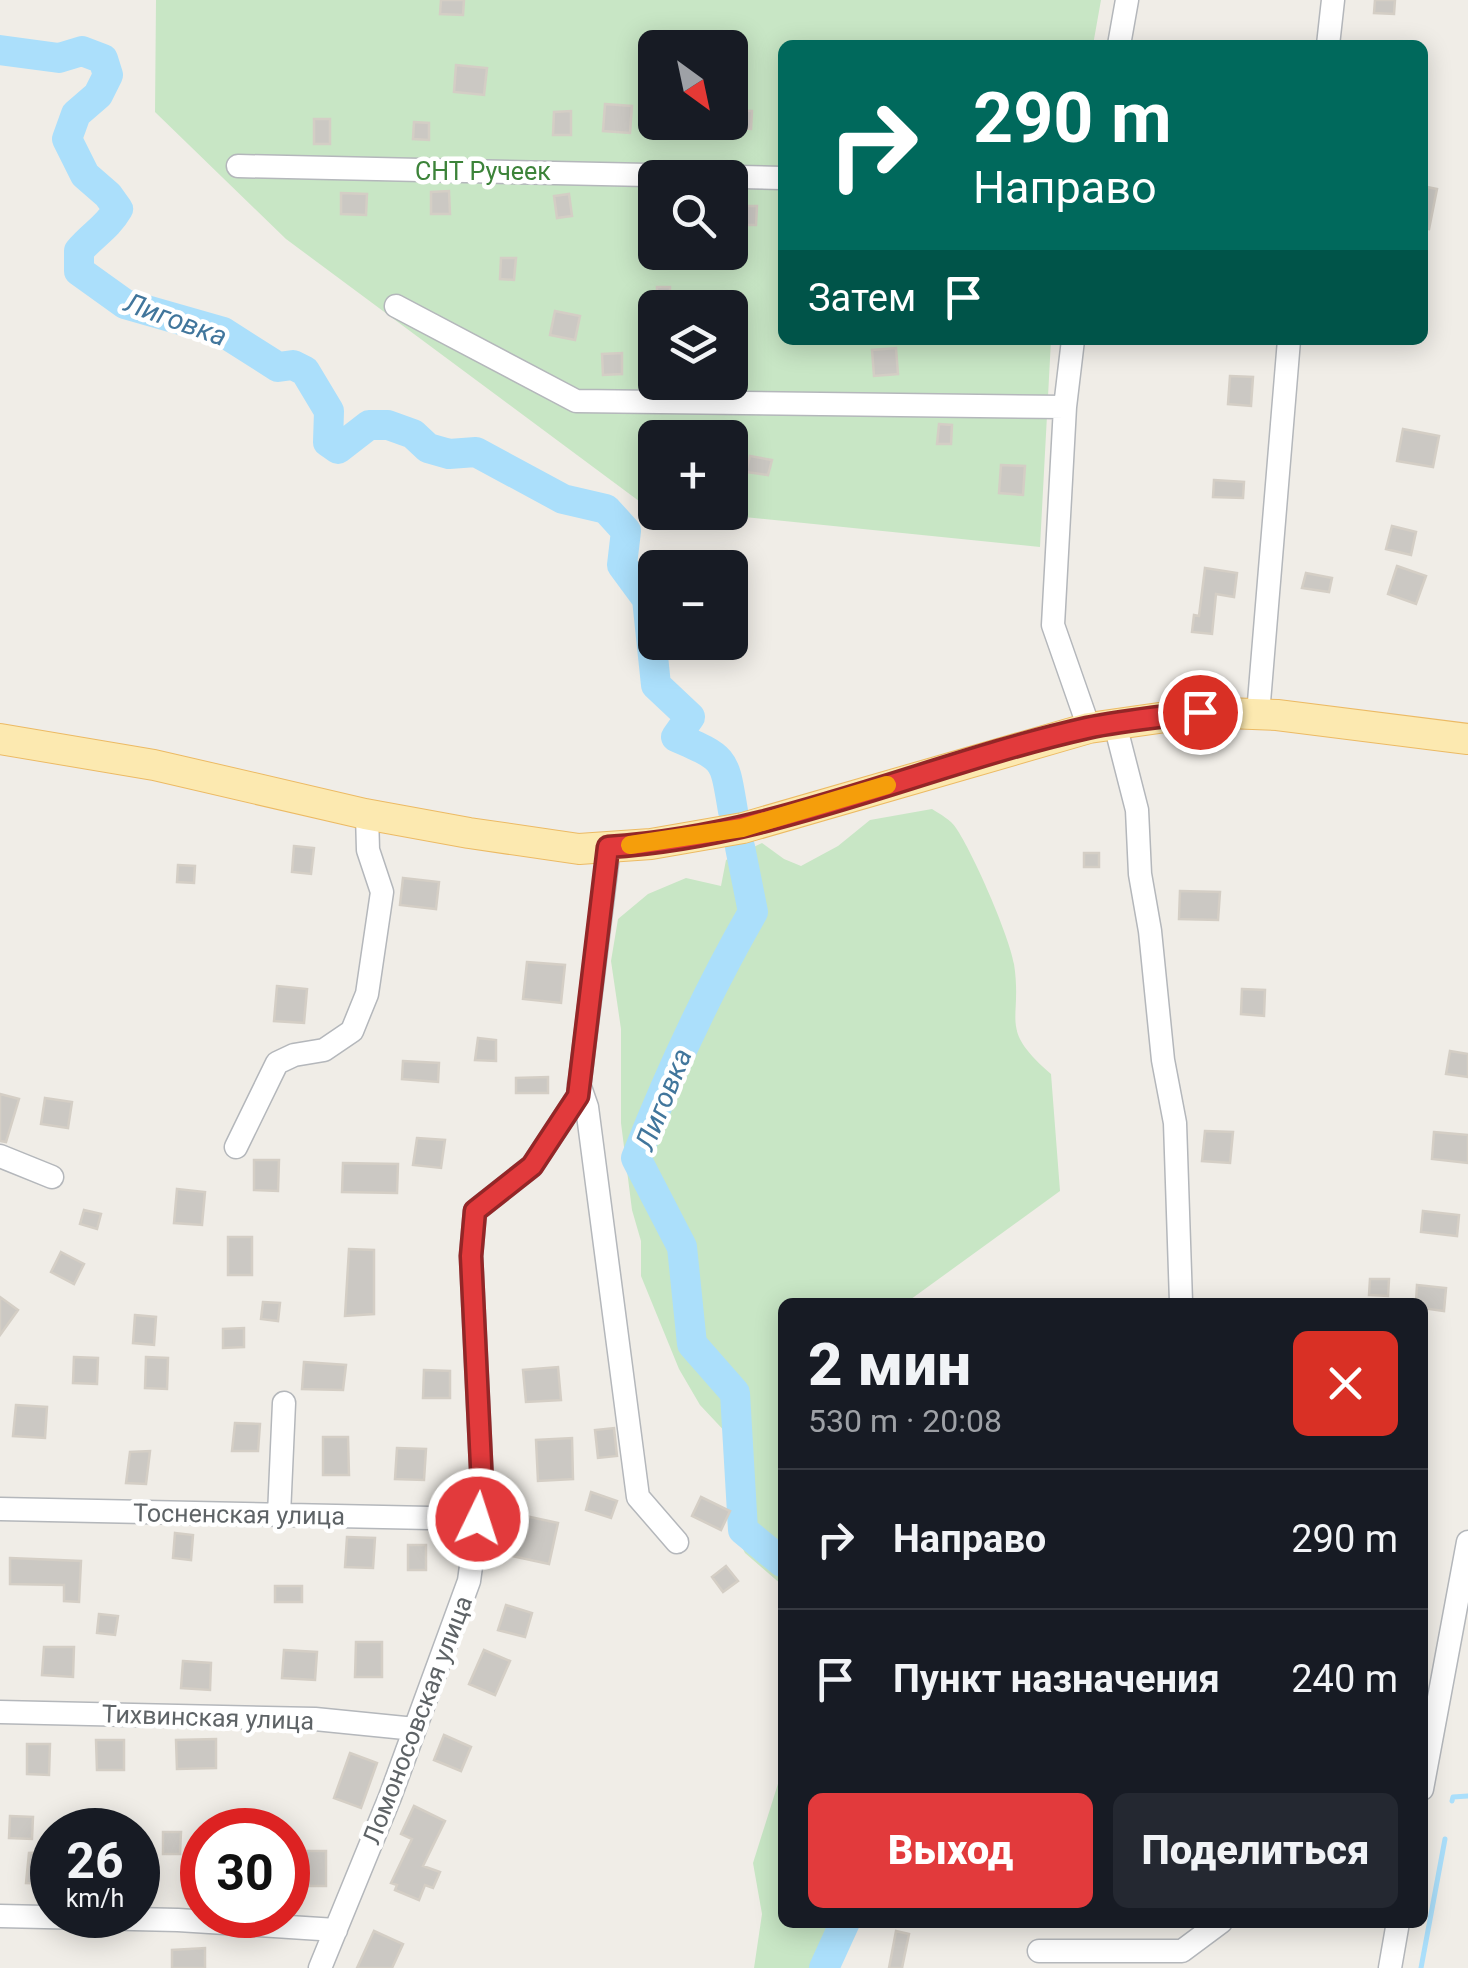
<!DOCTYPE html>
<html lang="ru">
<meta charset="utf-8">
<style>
body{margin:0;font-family:Roboto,sans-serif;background:#242831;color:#f1f3f6;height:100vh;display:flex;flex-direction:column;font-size:38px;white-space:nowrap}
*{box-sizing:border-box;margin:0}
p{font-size:32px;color:#9ea1a6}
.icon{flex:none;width:55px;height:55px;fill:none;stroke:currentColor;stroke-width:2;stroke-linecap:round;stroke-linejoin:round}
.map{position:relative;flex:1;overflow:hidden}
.sheet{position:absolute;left:778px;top:1298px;width:650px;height:630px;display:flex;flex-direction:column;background:#171b24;border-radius:15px;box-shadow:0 5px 25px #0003}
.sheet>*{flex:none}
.top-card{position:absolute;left:778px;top:40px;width:650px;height:305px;border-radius:15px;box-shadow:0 5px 25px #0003;background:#00695c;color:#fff;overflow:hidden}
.needle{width:65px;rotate:147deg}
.tools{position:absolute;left:638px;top:30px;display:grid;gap:20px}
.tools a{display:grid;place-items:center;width:110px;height:110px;border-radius:15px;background:#171b24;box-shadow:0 5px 25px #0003;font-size:50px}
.speed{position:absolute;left:30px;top:1808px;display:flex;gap:20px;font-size:50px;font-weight:700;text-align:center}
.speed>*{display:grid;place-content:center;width:130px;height:130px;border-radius:50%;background:#171b24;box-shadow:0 5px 25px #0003;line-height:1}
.speed small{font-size:25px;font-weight:400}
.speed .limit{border:15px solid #d22;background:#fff;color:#111}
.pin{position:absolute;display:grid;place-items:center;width:85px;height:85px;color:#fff;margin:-42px;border:5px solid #fff;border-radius:50%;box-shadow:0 2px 10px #0007}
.me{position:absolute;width:110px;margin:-55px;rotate:4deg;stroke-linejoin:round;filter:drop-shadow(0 0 8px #0008)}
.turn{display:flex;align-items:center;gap:35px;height:210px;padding:0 30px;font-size:45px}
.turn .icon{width:130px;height:130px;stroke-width:2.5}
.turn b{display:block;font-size:70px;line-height:85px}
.then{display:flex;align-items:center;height:95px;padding:0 30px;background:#0003;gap:20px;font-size:38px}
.round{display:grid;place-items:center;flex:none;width:105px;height:105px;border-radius:15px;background:#242831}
.overview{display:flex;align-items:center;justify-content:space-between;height:170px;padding:0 30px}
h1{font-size:60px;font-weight:800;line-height:75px}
.action{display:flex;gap:20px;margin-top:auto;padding:20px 30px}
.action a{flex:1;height:115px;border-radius:15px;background:#e23a3c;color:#fff;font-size:40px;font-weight:800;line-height:115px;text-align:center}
.action a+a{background:#242831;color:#f1f3f6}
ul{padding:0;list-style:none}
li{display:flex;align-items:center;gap:30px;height:140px;padding:0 30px;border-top:2px solid #363941}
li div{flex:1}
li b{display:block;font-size:38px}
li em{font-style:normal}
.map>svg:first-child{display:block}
</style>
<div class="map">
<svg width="1468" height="1968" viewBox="0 0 1468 1968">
<rect width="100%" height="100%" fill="#f0ede7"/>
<path fill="#c8e6c5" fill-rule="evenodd" d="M156,0H1101L1093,45H782V340H1051L1040,547L704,513L730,512V438H655V507H647L286,239L155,112ZM655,48H730V122H655ZM655,178H730V252H655ZM655,308H730V382H655Z
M932,809C940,814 951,820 956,828C973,853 1009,935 1014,964C1023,1023 997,1027 1051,1074L1060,1191L907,1302H782V1585L745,1553L742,1547L754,1477L746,1454L700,1405L679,1369L641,1276V1241L632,1210L621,1123V1029L611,961L618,919L648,894L686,878L721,886L726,860L762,843L784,859L801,866L838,846L870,820Z
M782,1771V1922L844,1923L827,1968H754L762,1914L753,1863Z"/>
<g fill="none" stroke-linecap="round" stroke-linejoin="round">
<path stroke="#abdffb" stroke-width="5" d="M1452,1801L1453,1797L1468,1796
M1421,1968L1445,1839"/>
<path stroke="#abdffb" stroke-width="30" d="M0,50L59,58L82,51L103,59L108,75L98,95L76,114L67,139L85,175L108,195L118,209C107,228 92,235 79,251V271L125,304L223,332L278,367L293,365L305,371L329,411L328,442L338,449L369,425H388L413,434L428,448L449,454L476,452L563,499L606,509L626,531L622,565L647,599L656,685L690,717L676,737C727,759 724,758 733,811
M740,847L753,912C707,992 670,1072 636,1158L682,1247L692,1344L735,1393L743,1530L782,1562
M824,1968L845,1922"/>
</g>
<path fill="#cbc8c3" stroke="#d4cec5" stroke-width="2.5" d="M441,0H464L463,15L440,14Z
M1375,0H1395L1394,14L1374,13Z
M456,65L487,68L484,95L454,92Z
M605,104L632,106L630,133L603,131Z
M730,110L752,111L751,129L730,128Z
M571,111V135H553L554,112Z
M314,119H330V144H314Z
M414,122L429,123V140L413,139Z
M1422,186L1437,189L1429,229L1422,228Z
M449,191L450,214H431V192Z
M341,193L367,194L366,215L341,214Z
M569,194L572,216L557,218L554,196Z
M738,206H757L756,225H737Z
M501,258H516L514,280L500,279Z
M657,287H670V306L657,305Z
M742,294V308H721L722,295Z
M555,311L580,316L575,340L550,335Z
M896,348L898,374L874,376L872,350Z
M622,353V374L603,375L602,354Z
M1230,376L1253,377L1251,406L1228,404Z
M939,424L952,425L951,444H937Z
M1403,429L1439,436L1433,467L1397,461Z
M750,456L772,460L768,475L746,472Z
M1001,465L1025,466L1023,495L999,493Z
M1214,480L1244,482L1243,498L1213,497Z
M1392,526L1416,532L1411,555L1386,549Z
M1397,566L1426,576L1416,604L1388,594Z
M1205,568L1237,573L1234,597L1216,594L1212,634L1192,632L1194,615L1199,616Z
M1306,573L1332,578L1329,592L1302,588Z
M294,846L314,848L311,874L292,872Z
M1084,853H1099V867H1084Z
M178,865L195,866L194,883L177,882Z
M403,878L439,882L436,909L400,905Z
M1180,891L1220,892L1218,920L1179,919Z
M527,962L565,965L561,1003L523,999Z
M277,986L307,989L304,1023L274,1021Z
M1242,989L1265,990L1264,1016L1241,1014Z
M478,1038L496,1040V1061L475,1060Z
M1450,1051L1468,1054V1077L1446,1074Z
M403,1061L439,1063L438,1082L402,1079Z
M548,1077V1093H516V1078Z
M0,1094L19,1099L6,1142L0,1141Z
M45,1098L72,1102L68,1128L41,1124Z
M1205,1131L1233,1132L1230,1163L1202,1161Z
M1434,1132L1468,1135V1163L1432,1159Z
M417,1138L445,1140L441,1168L413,1165Z
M254,1160H279L278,1191L254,1190Z
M343,1163L398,1164L397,1193L342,1192Z
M177,1189L205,1192L202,1225L174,1223Z
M84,1210L101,1214L97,1229L80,1224Z
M1423,1211L1459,1215L1457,1236L1421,1232Z
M228,1237H252V1275H228Z
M349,1249L374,1250V1314L345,1316Z
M61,1252L84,1264L74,1284L51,1272Z
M1370,1279H1389L1388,1296L1369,1295Z
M1417,1285L1446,1288L1444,1311L1422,1308V1302H1416Z
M0,1297L18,1310L0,1335Z
M263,1302L280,1303L278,1321L261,1319Z
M135,1315L156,1317L154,1345L133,1343Z
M244,1328V1347L223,1348V1329Z
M74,1357L98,1358L97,1384L73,1383Z
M146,1357L168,1358L167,1389L145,1388Z
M304,1362L346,1365L343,1390L302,1389Z
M558,1367L561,1400L526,1402L523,1370Z
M424,1370L450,1371V1398H423Z
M16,1405L47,1407L45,1438L13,1436Z
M235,1423L260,1424L258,1451H232Z
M614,1428L617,1456L598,1458L595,1430Z
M323,1437H348L349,1475H323Z
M572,1438L573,1479L538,1481L536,1440Z
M397,1448L426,1449L424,1480L395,1479Z
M150,1451L146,1484L126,1483L130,1452Z
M591,1492L617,1501L611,1518L586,1510Z
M701,1497L730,1511L721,1530L692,1516Z
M521,1515L558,1523L549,1564L512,1556Z
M175,1533L193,1535L191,1560L173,1558Z
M347,1537L375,1538L373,1568L345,1567Z
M408,1545H426V1570H408Z
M10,1558L81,1561L79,1602L64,1601V1585L10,1584Z
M726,1566L738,1581L723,1592L712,1577Z
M275,1586H302V1602H275Z
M506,1605L532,1613L525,1637L498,1630Z
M99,1614L118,1616L115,1635L97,1633Z
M356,1642H382V1677H355Z
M44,1647H74L73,1677L42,1675Z
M284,1650L317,1652L315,1680L282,1678Z
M484,1650L510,1661L495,1695L469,1684Z
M183,1661L211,1663L210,1690L181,1688Z
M444,1735L471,1747L461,1771L434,1760Z
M216,1739V1768L177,1769L176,1740Z
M96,1740H124V1770H97Z
M27,1744H50L49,1775L27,1774Z
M350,1753L377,1763L361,1808L334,1798Z
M414,1806L445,1821L423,1866L440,1872L433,1888L425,1885L419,1900L395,1890L397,1885L391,1883L412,1839L401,1834Z
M10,1816L33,1817L32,1839L9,1838Z
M163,1832H181L180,1854H163Z
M302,1851H326V1886H302Z
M46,1852L48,1860L52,1861V1878L49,1884L26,1883L29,1853Z
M374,1931L403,1944L392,1968H357Z
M896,1931L909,1934L902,1968H889Z
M205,1948V1968H172V1950Z"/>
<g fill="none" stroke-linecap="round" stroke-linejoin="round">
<g stroke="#b4b7bb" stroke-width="25">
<path id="minor" d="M1119,45L1127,0
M1328,45L1333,0
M238,166L782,178
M396,306L576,401L1065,407
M1073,340L1065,407L1053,625L1089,728
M1258,714L1289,340
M1115,724L1137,810L1140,874L1150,931L1163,1060L1175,1123L1181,1302
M579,1084L587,1107L638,1497L677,1542
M236,1147L277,1063L294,1055L324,1050L352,1031L367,994L382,892L368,850L367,814
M0,1156L52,1177
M0,1509L477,1519
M279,1515L284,1403
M0,1712L315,1719L415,1729
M1422,1789L1468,1542
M0,1916L178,1920L336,1930
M1039,1951H1182L1221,1922
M320,1968L390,1797L469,1581L482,1486L471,1256L475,1211L532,1166L578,1096L609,847
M1390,1968L1398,1922"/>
</g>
<g stroke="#ecba64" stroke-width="32">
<path id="major" d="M0,739L154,765L365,814L469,833L579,849L651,844L743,828L1089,728L1201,712L1277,715L1468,739"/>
</g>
<use href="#minor" stroke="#fff" stroke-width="22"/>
<use href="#major" stroke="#fce9b0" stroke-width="30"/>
</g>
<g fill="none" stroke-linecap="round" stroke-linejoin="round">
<g stroke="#932627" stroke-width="25">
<path id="route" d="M478,1519L482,1486L471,1256L475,1211L532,1166L578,1096L608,847C774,837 927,764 1087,728C1124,720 1163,717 1200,712"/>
</g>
<use href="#route" stroke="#e23a3c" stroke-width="18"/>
<path stroke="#f59e0b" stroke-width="18" d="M630,845L742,828L887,785"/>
</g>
<g text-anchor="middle" stroke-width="9" stroke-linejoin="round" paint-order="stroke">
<g font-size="25" fill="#3c8339" stroke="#fff">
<text x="483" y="180">СНТ Ручеек</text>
</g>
<g font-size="25" fill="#5e6366" stroke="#fff">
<text transform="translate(239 1514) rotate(1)" y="9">Тосненская улица</text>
<text transform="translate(208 1717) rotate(2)" y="9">Тихвинская улица</text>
<text transform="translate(417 1720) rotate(-69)" y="9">Ломоносовская улица</text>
</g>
<g font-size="28" font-style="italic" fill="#41769c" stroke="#fff">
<text transform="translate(176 319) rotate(20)" y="10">Лиговка</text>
<text transform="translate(663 1099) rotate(-68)" y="10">Лиговка</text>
</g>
</g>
</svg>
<div class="tools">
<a><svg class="needle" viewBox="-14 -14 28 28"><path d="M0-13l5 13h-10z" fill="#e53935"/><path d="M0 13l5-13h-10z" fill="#9ea1a6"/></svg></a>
<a><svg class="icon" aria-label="search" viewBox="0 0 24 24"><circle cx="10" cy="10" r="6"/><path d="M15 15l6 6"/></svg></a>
<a><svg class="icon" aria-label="layers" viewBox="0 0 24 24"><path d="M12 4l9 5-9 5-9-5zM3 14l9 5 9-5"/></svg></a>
<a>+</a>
<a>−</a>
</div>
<div class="speed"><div>26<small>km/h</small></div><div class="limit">30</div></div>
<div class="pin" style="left:1200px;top:712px;background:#d93025"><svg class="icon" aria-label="arrive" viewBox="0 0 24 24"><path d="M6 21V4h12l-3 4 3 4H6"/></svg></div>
<svg class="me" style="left:478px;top:1519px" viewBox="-20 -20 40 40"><circle r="17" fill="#e23a3c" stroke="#fff" stroke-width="3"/><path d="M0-11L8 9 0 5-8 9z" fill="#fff"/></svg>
<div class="top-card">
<div class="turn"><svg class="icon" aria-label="right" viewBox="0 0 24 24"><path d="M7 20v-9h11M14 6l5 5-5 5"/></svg><div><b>290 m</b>Направо</div></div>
<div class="then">Затем<svg class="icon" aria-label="arrive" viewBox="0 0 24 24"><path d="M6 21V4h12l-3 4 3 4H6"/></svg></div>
</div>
<section class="sheet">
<div class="overview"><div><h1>2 мин</h1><p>530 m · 20:08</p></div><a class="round" style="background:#d93025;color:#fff"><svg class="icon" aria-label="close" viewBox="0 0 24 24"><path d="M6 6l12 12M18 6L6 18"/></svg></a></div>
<ul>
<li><svg class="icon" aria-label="right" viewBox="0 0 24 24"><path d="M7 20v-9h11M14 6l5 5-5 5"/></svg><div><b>Направо</b></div><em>290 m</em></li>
<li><svg class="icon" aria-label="arrive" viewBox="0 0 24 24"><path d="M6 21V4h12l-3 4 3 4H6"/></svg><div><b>Пункт назначения</b></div><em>240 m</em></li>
</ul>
<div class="action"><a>Выход</a><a>Поделиться</a></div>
</section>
</div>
